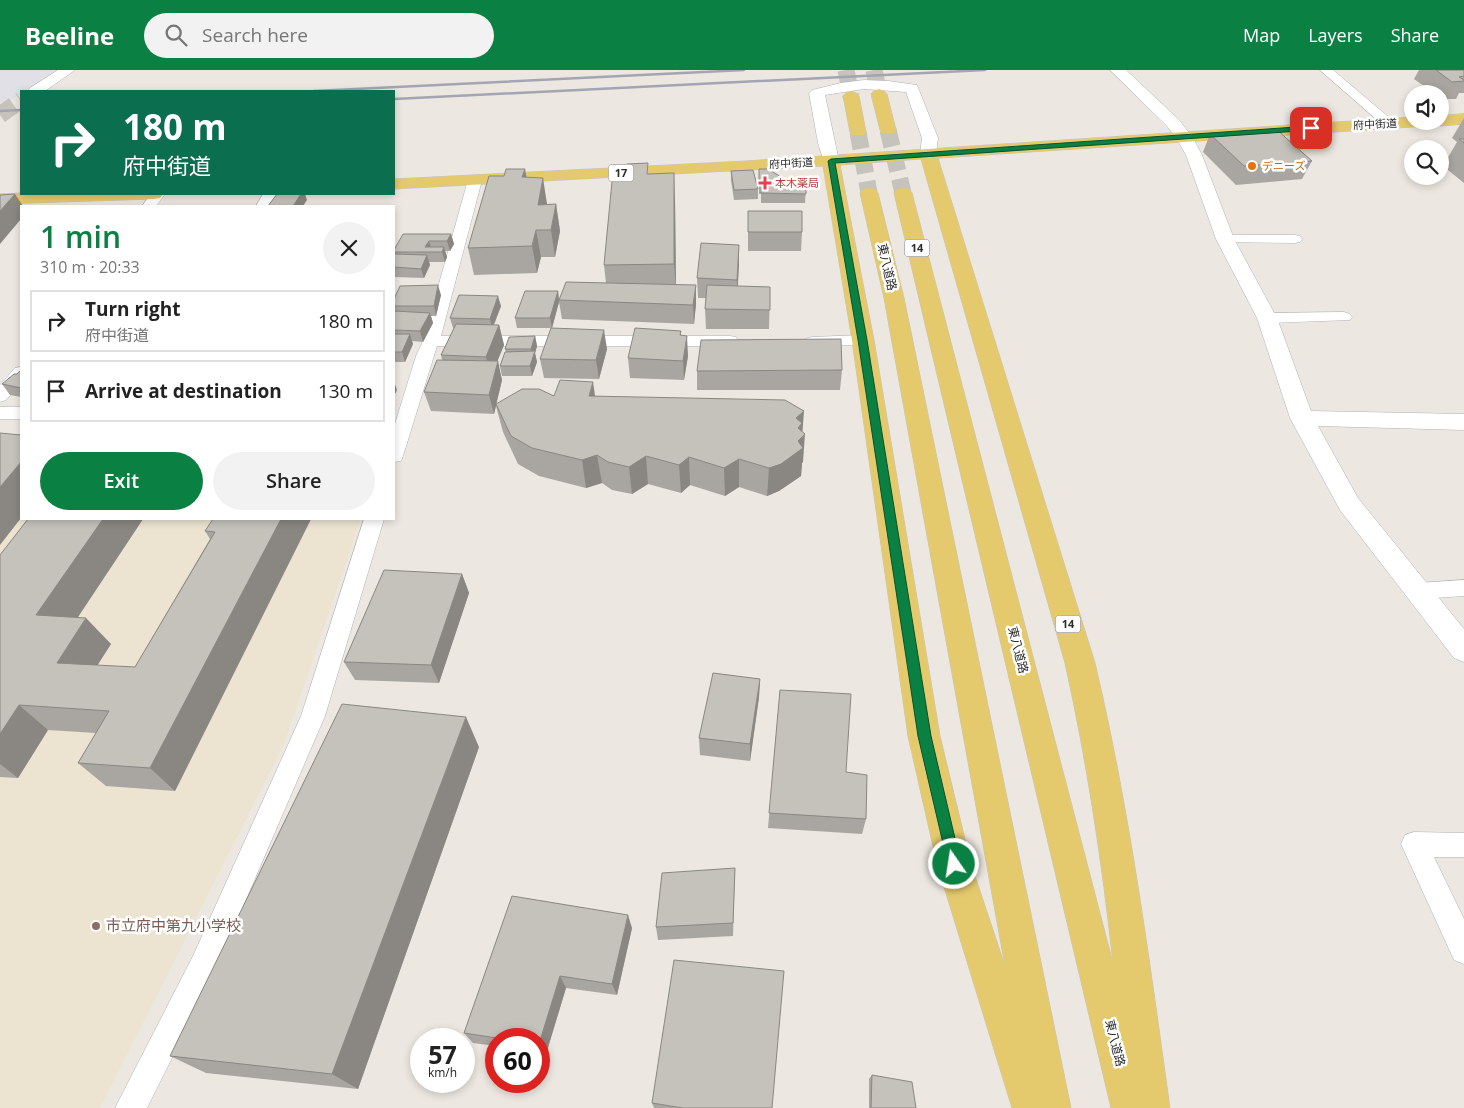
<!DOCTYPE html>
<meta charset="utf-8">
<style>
body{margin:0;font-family:"Open Sans","Noto Sans JP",sans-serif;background:#f2f2f2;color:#222;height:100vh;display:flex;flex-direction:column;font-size:19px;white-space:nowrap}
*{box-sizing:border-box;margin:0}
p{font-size:16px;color:#767676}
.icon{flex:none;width:28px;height:28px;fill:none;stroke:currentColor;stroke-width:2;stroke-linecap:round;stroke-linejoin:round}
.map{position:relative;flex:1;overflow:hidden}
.side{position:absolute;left:20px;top:135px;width:375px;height:315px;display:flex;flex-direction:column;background:#fff;border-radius:0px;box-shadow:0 2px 8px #0003}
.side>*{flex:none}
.banner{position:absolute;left:20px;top:20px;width:375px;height:105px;border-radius:0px;box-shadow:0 2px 8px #0003;background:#0b6e4f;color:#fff;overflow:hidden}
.controls{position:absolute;left:1404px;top:15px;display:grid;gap:10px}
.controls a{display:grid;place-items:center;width:45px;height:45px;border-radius:50%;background:#fff;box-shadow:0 2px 8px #0003;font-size:25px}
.speed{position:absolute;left:410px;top:958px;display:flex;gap:10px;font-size:25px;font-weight:700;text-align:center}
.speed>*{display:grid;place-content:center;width:65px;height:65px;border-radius:50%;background:#fff;box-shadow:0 2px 8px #0003;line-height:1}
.speed small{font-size:12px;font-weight:400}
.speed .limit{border:8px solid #d22;background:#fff;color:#111}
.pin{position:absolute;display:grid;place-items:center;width:42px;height:42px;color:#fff;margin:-21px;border-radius:10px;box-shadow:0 2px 8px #0006}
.me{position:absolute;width:55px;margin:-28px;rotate:347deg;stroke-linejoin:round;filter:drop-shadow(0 0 4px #0008)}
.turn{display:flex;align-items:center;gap:18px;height:105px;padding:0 20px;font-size:22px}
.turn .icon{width:65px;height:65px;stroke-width:2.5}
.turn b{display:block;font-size:35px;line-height:42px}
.round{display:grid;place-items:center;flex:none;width:52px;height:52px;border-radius:26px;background:#f2f2f2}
.head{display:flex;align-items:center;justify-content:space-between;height:85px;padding:0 20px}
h1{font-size:30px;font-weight:600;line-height:38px;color:#0b8043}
.cta{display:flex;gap:10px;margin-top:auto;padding:10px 20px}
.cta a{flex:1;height:58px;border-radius:30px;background:#0b8043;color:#fff;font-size:20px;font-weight:600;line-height:58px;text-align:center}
.cta a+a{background:#f2f2f2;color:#222}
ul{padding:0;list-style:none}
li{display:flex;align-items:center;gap:15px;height:62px;margin:0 10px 8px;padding:0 10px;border:2px solid #e0e0e0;border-radius:0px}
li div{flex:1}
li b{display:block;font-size:19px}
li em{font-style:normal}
header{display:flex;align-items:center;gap:30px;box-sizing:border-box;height:70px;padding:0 25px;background:#0b8043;color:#fff}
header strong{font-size:24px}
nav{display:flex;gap:28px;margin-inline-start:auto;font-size:18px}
.search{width:350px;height:45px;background:#f2f2f2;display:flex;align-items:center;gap:12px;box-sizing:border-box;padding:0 18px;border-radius:28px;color:#767676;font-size:19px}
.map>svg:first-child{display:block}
</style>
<header>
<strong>Beeline</strong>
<div class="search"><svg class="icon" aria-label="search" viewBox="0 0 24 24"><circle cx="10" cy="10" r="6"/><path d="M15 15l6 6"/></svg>Search here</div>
<nav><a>Map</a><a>Layers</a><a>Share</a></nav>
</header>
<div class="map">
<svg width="1464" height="1038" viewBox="0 0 1464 1038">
<rect width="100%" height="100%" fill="#ece7e0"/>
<path fill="#e1e0e6" d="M0,0H56L24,21H21V23L8,32H0Z"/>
<path fill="#ece3d1" d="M0,380L21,381V449H361L284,674L100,1038H0Z"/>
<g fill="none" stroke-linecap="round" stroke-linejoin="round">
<path stroke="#c6c2bc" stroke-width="17" stroke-dasharray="17 8" stroke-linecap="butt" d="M0,45L21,30"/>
<path stroke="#c6c2bc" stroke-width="17" stroke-dasharray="17 8" stroke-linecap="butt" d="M846,0L851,26
M874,0L879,24
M888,60L903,123
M858,62L869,123"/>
<g stroke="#b0b2bb" stroke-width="1">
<path id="service" d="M1320,0H1333L1392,50L1394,53L1392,56H1384Z
M475,106L482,110L441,266H730L736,267L738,271L736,275L730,276H437L403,386L401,391L394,392V357L416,286L423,271L468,110Z
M151,124H165L156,136H142Z
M263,124H277L270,136H256Z
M1225,165H1295L1300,166L1302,169L1300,172L1295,173L1220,172L1218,169L1220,166Z
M1344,242L1350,244L1352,247L1350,250L1267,253L1261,251L1259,248L1261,245L1267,243Z
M863,265L869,266L871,270L869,274L813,277L807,276L805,272L807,268L813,267Z
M21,297V313L6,330L0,332V315L15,298Z
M0,337H21V349H0Z
M364,449H384L325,646L213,906L147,1038H115L193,886L301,646Z
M1464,510V526L1418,529L1410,527L1407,521L1410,515L1418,513Z
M1414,762L1464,763V787H1434L1464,849V894L1454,890L1401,774L1405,765Z"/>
</g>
<g stroke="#b0b2bb" stroke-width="1">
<path id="minor" d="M1110,0H1126L1179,50L1193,68L1202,85L1234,169L1277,248L1311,341L1464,344V360L1318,356L1358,428L1464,559V592L1454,588L1340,440L1290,348L1257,248L1216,169L1186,85L1177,69L1167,56Z
M864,10L888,11L917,15L938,68L936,84L934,88H922L920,84L922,68L906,22L864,19L825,25L839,91L837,95H825L818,73L809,23L812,20L841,13Z"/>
</g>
<g stroke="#b0b2bb" stroke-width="1">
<path id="tertiary" d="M58,0H75L45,21H28L30,18Z"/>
</g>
<g stroke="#c4c4c4" stroke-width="1">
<path id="primary" d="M879,19L884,21L887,24L896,60L894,63H882L880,60L871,24L874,21Z
M851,21L856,23L859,26L866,62L864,65H852L850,62L843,26L846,23Z
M1464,44V54L1440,56L1434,53L1427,56L938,88L1095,593C1130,741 1149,888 1170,1038H1111L894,123L897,119L903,118L909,119L912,123L1113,893C1102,792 1087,692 1065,593L921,89L840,95L874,270L940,666L971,794L1005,896L884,228L860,123L863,119L869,118L875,119L878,123L904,228L1071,1038H1012L937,794L908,666L852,270L823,96L394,119V109L746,91L1412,47V51H1440V46Z
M0,124L21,123L163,124L160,128L154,129L0,134Z"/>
</g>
<use href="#service" fill="#fff" fill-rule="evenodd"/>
<use href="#minor" fill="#fff" fill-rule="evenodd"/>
<use href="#tertiary" fill="#fff" fill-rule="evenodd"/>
<use href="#primary" fill="#e5c96d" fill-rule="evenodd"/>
<path stroke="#a3a5b4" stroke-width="2.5" d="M314,21L744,0
M394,29L985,0
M0,41L21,40"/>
</g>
<path fill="#a9a6a1" d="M1419,0H1464V23H1459L1456,29H1442L1440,28V24H1435L1414,9Z
M1464,48V113L1443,96L1457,72L1452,68Z
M1210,64L1312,91L1302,109L1236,115L1203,82Z
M759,99L791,113V116H806L805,133H761V124H759Z
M731,101L758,119V129L734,130L731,110Z
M649,104L675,130L676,214L696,234L694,254L562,249L559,232L552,258H517L515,248L558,221L559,229L606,213L604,195Z
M526,107L547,134H556L560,161L555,187H541L537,203L474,205L468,178Z
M748,141L802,162L801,181H748Z
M451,164L454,174L450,181H445L447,187L445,192H429L430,195L424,208L394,207V180Z
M739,175L738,216L770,217L769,259H706L705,239L706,228H698L697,208Z
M441,225L436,246H431L433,253L423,272L412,271L413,274L405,292H394V229Z
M501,236L494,255H499L504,275L497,291L502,310L496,334L554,326H595L802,361L803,392L802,393L801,406L779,421L767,426L739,417L725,426L690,415L681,423L648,414L632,424L612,420L602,413L586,418L539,406L518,394L503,362L496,336L494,344L431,341L424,322L442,290L441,285L454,258H453L450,248Z
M681,261V265L688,286L684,310L630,308L628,288Z
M535,266L537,276L535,283L537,292L532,306H502L500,296L506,282L505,279Z
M607,279L599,309L544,308L540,289Z
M21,300V327L10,325L2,314L17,304Z
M842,300L840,320H697V301Z
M28,449H143L78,547L111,574L97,595L135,597L210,469L205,461L213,449H311L175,721L106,716L78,693L96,663L48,660L18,708L0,707V485Z
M462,504L469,523L439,613L355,610L344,592Z
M760,609L759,627L750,691L700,685L699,668Z
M780,620L846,702L866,749L862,764L768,758Z
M479,677L358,1019L206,1003L170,986Z
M735,798L733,866L658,870L656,857Z
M632,858L617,925L566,918L546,984L539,983V969H496V976L473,973L464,963Z
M872,1005L916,1038H869V1009Z
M652,1033L772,1038H654Z"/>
<path fill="#8a8783" d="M525,99L530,125L522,107Z
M674,103L675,130L676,221L674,194Z
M543,108L547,134L538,135Z
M15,124L23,136H21V149L0,174V141Z
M301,124H305L307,130L303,136H293Z
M556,134L560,161L555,187L551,160Z
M536,160L541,187L537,203L532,176Z
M451,164L454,174L450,181L447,171Z
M429,171L432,180L425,177Z
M739,175V194L737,229V210Z
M444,177L447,187L445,192L442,182Z
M427,185L430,195L424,208L421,199Z
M438,215L441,225L436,246L434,236Z
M696,215V234L694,254L693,235Z
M558,221L559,232L552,258L550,248Z
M498,226L501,236L492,259L490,249Z
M430,243L433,253L423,272L420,261Z
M499,255L504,275L491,307L486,287Z
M604,260L607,279L599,309L596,290Z
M410,264L413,274L405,292L402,282Z
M535,266L537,276L535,283L537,292L532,306L530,296L533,287L531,279Z
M687,266L688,286L684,310L683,291Z
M498,291L502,310L494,344L489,325Z
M394,312L397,320L394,326Z
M593,312L597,340L589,326Z
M804,341L802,368L805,364L803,392L802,393L801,406L779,421L767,426L769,398L796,348Z
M597,385L602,413L586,418L582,390Z
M646,386L648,414L632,424L629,397Z
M689,387L690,415L681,423L679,395Z
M739,389V417L725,426L724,398Z
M21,392V448L0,475V417Z
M103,449H143L62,571L36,545Z
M281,449H311L175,721L150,698Z
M462,504L469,523L439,613L431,595Z
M86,548L111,574L83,618L57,593Z
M760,609L759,627L750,691V674Z
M19,635L48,660L18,708L0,694V664Z
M466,647L479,677L358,1019L332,1004Z
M628,845L632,858L617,925L612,914Z
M560,906L566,918L546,984L539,974Z"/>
<path fill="#c5c1bb" stroke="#8a8783" d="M1436,0H1464V6L1459,7L1464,10V11L1452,12Z
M1276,59L1312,91L1244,96L1210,64Z
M1459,69H1464V73Z
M648,93L647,104L674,103V194L604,195L613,101H627V94Z
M506,99H525L522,107L543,108L538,135L556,134L551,160H536L532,176L468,178L489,106H504Z
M759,99H768L791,113L759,114Z
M753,100L758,119L734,120L731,101Z
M763,116H806V124L761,123Z
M15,124L0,141V125Z
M277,124H301L293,136H268Z
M748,141H802V162H748Z
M403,164H451L447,171H429L425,177H444L442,182H394V180Z
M701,173L739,175L737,210L697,208Z
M395,184L427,185L421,199L394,197V185Z
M566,212L696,215L693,235L559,230Z
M438,215L434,236H394V229L400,216Z
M707,215L770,217V240L705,239Z
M525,221H558L550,248H515Z
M459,225L498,226L490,249L450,248Z
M394,241L430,243L420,261L394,260Z
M456,254L499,255L486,287L441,285Z
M551,258L604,260L596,290L540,289Z
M635,258L681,261L680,265L687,266L683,291L628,288Z
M394,264H410L402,282H394Z
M535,266L531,279H505L509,267Z
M841,269L842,300L697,301L701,270Z
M535,281L530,296H500L505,282Z
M437,290L498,291L489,325L424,322Z
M21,300V318L2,314L14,304H17Z
M560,310L593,312L589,326L785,330L804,341L796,348L802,353L798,358L805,364L798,371L803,378L781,394L769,398L739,389L724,398L689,387L679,395L646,386L629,397L608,392L597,385L582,390L532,378L511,366L496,334L522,319H539L554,326Z
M0,363L21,365V392L0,417Z
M28,449H103L36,545L86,548L57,593L135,597L215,462L205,461L213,449H281L150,698L78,693L109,641L19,635L0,664V485Z
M384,500L462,504L431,595L344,592Z
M713,603L760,609L750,674L699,668Z
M780,620L851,624L846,702L867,705L866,749L769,743Z
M342,634L466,647L332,1004L170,986Z
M735,798L733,853L656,857L662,803Z
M512,826L628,845L612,914L560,906L539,974V969H503L464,963Z
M674,890L784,901L772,1038H683L652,1033Z
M872,1005L912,1012L916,1038H871Z"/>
<path fill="#0b8043" stroke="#07532c" d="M1311,56L1315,58L1314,60L835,93L867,270L931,666L961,794L959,799L954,801L949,799L918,666L858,270L828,91L831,89Z"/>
<circle fill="#e8710a" stroke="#fff" stroke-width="2" cx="1252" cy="96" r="5"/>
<path fill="#e0444e" stroke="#fff" stroke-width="2" d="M762.5 105.5h5v5h5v5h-5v5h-5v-5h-5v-5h5z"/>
<circle fill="#8d6e63" stroke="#fff" stroke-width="2" cx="96" cy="856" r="5"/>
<g text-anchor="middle" stroke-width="5" stroke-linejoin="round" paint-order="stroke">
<g font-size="11" fill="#2c2c2c" stroke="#fff">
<text transform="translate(1375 54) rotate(-3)" y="4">府中街道</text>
<text transform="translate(791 93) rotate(-3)" y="4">府中街道</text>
</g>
<g font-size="11" fill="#c56008" stroke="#fff" text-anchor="start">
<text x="1262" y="100">デニーズ</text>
</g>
<g fill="#fff" stroke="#6b6b6b" stroke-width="1">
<rect x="608.5" y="94.5" width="25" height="17" rx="4"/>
<rect x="904.5" y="169.5" width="25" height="17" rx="4"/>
<rect x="1055.5" y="545.5" width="25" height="17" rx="4"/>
</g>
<g font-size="11" font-weight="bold" fill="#2c2c2c">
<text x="621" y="107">17</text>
<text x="917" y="182">14</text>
<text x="1068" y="558">14</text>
</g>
<g font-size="11" fill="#be3a42" stroke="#fff" text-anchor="start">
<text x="775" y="117">本木薬局</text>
</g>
<g font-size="12" fill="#2c2c2c" stroke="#fff">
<text transform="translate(887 197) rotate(77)" y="4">東八道路</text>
<text transform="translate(1018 580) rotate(76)" y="4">東八道路</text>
<text transform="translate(1115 973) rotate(76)" y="4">東八道路</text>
</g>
<g font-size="15" fill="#785e54" stroke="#fff" text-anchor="start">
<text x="106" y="861">市立府中第九小学校</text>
</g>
</g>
</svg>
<div class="controls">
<a><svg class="icon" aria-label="sound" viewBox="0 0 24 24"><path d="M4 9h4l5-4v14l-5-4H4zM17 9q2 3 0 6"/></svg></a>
<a><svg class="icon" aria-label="search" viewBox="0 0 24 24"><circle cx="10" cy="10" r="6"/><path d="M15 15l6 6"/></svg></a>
</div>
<div class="speed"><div>57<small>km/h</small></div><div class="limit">60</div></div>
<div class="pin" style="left:1311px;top:58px;background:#d93025"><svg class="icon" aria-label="arrive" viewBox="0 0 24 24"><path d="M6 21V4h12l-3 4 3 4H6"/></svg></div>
<svg class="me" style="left:954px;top:794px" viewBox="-20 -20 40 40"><circle r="17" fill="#0b8043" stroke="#fff" stroke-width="3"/><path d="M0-11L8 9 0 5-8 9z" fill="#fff"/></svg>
<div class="banner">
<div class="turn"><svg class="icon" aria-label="right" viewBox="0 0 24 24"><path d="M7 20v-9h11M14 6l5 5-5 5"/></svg><div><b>180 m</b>府中街道</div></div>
</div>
<section class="side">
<div class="head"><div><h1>1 min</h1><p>310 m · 20:33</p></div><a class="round"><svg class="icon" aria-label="close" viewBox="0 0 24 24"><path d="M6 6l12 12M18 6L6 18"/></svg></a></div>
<ul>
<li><svg class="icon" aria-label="right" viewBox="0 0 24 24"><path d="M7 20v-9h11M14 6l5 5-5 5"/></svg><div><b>Turn right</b><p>府中街道</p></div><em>180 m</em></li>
<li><svg class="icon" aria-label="arrive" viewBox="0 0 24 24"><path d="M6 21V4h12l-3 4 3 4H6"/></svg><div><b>Arrive at destination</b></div><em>130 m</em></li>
</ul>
<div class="cta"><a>Exit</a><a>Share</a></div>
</section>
</div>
